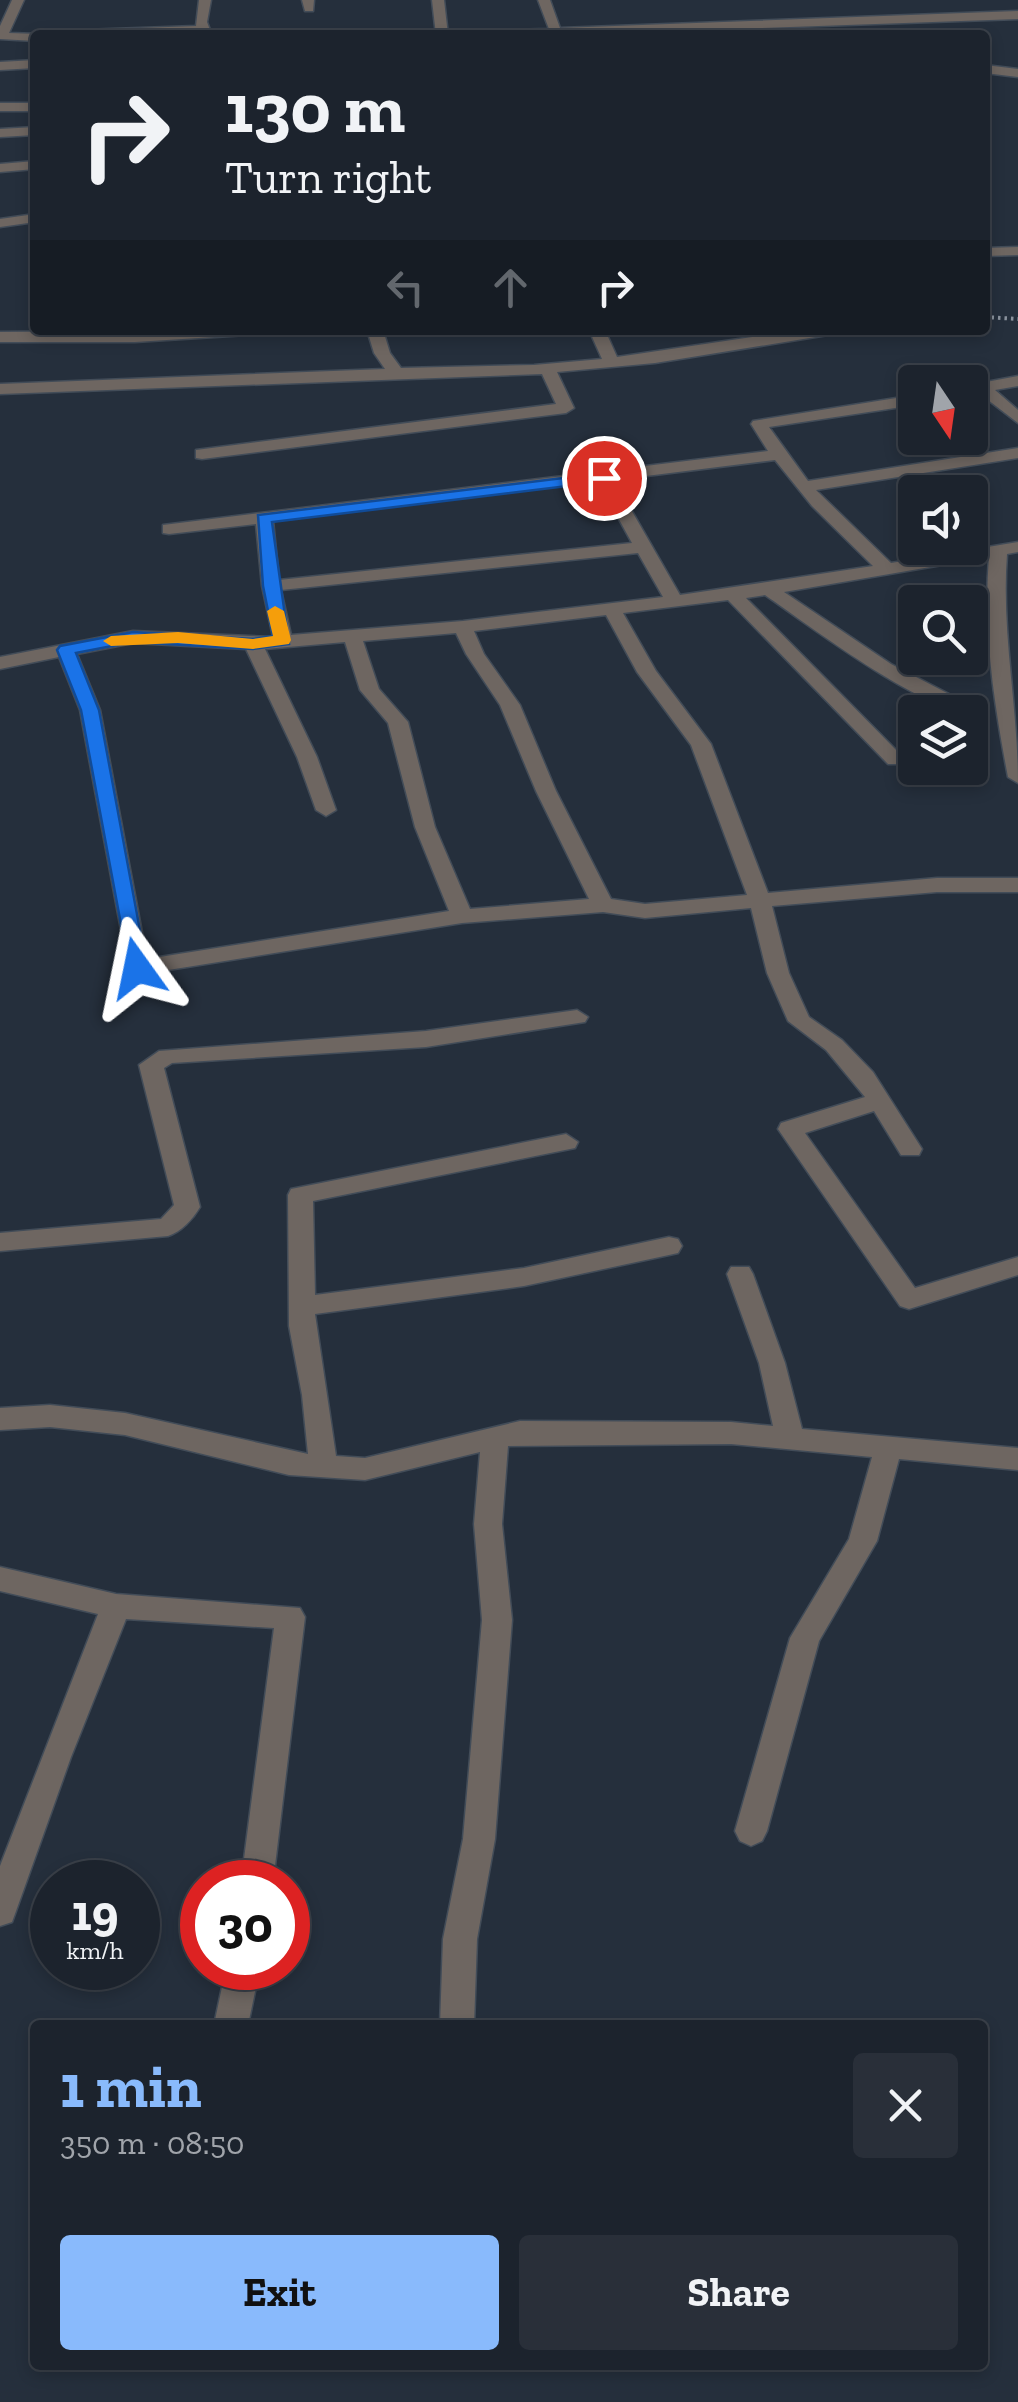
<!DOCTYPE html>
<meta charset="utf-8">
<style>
body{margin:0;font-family:"Zilla Slab",serif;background:#292f39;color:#f1f3f6;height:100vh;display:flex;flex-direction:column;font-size:38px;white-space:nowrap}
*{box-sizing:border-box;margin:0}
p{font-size:32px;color:#a0a4aa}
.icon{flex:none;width:55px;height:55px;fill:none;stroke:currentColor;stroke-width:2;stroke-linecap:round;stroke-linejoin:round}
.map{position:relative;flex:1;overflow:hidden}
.panel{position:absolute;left:30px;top:2020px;width:958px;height:350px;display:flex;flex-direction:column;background:#1c232d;border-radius:10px;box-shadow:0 5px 15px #0003,0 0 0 2px #3a4049}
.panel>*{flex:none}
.top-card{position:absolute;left:30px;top:30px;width:960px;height:305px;border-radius:10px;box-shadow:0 5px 15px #0003,0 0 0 2px #3a4049;background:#1c232d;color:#f1f3f6;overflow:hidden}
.needle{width:65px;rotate:167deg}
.controls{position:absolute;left:898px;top:365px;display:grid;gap:20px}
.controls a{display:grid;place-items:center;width:90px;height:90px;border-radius:10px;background:#1c232d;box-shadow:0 5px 15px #0003,0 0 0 2px #3a4049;font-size:50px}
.speed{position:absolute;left:30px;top:1860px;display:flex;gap:20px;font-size:50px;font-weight:700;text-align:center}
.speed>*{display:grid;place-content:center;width:130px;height:130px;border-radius:50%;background:#1c232d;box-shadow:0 5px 15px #0003,0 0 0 2px #3a4049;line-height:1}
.speed small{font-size:25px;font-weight:400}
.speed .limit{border:15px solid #d22;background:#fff;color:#111}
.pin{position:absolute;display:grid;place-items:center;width:85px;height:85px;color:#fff;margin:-42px;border:5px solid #fff;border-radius:50%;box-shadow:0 2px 10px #0007}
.me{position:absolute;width:110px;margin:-55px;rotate:348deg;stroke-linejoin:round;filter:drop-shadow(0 0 8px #0008)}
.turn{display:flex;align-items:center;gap:35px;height:210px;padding:0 30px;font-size:45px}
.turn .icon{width:130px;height:130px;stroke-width:2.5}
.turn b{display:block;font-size:70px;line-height:85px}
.lanes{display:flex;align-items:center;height:95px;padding:0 30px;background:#0003;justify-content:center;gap:50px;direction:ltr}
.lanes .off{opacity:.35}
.round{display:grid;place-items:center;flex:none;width:105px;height:105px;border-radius:10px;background:#292f39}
.overview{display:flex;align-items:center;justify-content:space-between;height:170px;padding:0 30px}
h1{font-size:60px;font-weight:700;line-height:75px;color:#89bafc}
.action{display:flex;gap:20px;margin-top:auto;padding:20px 30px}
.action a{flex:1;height:115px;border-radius:10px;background:#89bafc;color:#111;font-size:40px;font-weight:700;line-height:115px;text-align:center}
.action a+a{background:#292f39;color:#f1f3f6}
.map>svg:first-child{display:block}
</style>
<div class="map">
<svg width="1018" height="2402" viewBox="0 0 1018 2402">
<rect width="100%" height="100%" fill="#252f3c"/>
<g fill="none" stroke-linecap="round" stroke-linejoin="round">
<g stroke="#424c58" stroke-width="3">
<path id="minor" d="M12,0H24L9,33L39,34L35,35V41L0,39V26Z
M199,0H211L207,22L212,35H50L56,31L196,26Z
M302,0H314L313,11H305Z
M432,0H444L448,35H436Z
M538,0H550L560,28L1018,11V19L569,35H465L471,31L549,29Z
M35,60V68L0,70V62Z
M985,65L1018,69V77L985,73Z
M0,103H35V111H0Z
M35,127V135L0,137V129Z
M35,161V169L0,172V164Z
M35,214V222L0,227V219Z
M1018,247V255L985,256V248Z
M255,330L247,335L135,342H0V332Z
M367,330H383L390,353L401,368L534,365L602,359L589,330H605L617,357L800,330H836L828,335L655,363L557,372L574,408L566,413L202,459L196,458V450L556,404L542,374L0,394V384L385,369L374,353Z
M1018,376V386L995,390L1018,410V423L979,393L970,395V385Z
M915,395V405L769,427L808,481L1018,448V458L816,490L891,563L1018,542V552L1007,554C1001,632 1018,706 1018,783L1008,777C994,704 983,632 989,557L784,592L891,664L976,708L979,712L970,718V712C923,712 807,624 765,595L746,598L902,756V764H888L728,600L623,613L656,671L711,744L768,893L937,878H1018V892H937L772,906L789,973L809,1017L842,1040L873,1072L922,1149L919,1155H901L874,1111L805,1133L915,1288L1018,1257V1275L909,1309L900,1306L778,1129L781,1123L865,1097L826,1050L788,1021L767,973L751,908L645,918L603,912L462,923L137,975L129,973L80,710L59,657L0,669V657L133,631L273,637L262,586L256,524L169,534L163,533V525L768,451L751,424L753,421ZM775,460L812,506L873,566L680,595L614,480ZM598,481L632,543L279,580L273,521ZM638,553L663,597L463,621L291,635L281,590ZM606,615L637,672L691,745L747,895L645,904L611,899L556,791L520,705L484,654L474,631ZM456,633L466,654L500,705L536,791L589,899L470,909L435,827L408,722L379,689L363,641ZM345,642L360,690L388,723L415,827L449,911L147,959L100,710L77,654L133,643L246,649L297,757L316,810L326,816L336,810L317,757L265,649Z
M577,1010L588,1017L585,1022L426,1047L172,1063L164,1068L200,1207C193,1219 181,1232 168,1236L0,1251V1233L161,1219L174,1205L139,1065L159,1051L426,1031Z
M566,1134L578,1142L575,1148L313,1201L315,1295L524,1268L669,1237L678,1239L682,1246L678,1253L669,1255L524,1286L315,1314L336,1456L365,1458L520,1421L731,1422L773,1426L759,1363L727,1274L731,1267H749L753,1274L785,1363L802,1429L1018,1448V1470L899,1459L877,1541L819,1641L767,1831L762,1841L751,1846L740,1841L735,1831L790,1638L849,1539L872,1457L731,1444L508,1446L502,1524L512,1620L495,1839L477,1939L474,2025H440L443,1939L463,1839L482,1620L474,1524L480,1452L365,1480L289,1475L125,1435L50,1427L0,1430V1408L50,1405L125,1413L308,1454L302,1395L289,1326L288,1195L291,1189Z
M0,1567L116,1594L300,1608L305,1617L273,1882H241L274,1628L126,1619L71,1757L16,1911L12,1922L0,1926V1866L98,1614L0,1591Z
M226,1968H260L248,2025H214Z"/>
</g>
<path stroke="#8a929d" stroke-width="4" stroke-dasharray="2.5 4" stroke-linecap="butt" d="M985,317L1018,319"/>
<use href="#minor" fill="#6e6661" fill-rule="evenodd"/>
</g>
<path fill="#1a73e8" stroke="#114b97" stroke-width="2.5" d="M604,473L609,474V481L272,522L289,644L253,649L133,642L76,653L99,710L147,968L137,975L130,973L81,710L57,650L60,646L133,632L253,639L273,636L263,586L258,515Z"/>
<path fill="#f59e0b" d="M275,606L284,611L291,640L289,644L253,649L178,643L111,646L103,641L111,636L178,632L253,639L273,636L267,611Z"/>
</svg>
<div class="controls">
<a><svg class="needle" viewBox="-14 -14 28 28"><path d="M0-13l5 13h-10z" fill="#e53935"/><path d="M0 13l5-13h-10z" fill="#a0a4aa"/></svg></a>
<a><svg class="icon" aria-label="sound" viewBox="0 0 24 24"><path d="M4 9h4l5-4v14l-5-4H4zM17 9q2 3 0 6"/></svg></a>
<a><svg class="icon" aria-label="search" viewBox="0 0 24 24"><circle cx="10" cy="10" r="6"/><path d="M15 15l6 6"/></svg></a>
<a><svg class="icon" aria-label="layers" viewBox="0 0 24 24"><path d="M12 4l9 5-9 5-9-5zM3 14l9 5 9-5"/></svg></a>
</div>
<div class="speed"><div>19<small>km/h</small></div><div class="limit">30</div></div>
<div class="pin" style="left:604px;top:478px;background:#d93025"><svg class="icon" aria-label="arrive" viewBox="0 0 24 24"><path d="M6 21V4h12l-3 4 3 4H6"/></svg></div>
<svg class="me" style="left:137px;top:968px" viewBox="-20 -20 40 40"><path d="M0-17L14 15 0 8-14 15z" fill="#1a73e8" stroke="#fff" stroke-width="4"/></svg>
<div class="top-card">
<div class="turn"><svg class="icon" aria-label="right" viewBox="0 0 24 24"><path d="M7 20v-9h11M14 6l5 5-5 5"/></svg><div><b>130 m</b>Turn right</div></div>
<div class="lanes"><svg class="icon off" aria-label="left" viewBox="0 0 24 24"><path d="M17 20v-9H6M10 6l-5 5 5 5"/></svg><svg class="icon off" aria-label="ahead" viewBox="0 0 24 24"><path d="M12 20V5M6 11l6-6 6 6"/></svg><svg class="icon" aria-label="right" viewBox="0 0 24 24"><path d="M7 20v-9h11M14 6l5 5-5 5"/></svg></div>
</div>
<section class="panel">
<div class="overview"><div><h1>1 min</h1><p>350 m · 08:50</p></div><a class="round"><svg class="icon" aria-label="close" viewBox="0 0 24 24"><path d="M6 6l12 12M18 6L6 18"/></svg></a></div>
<div class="action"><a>Exit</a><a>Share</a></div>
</section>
</div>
